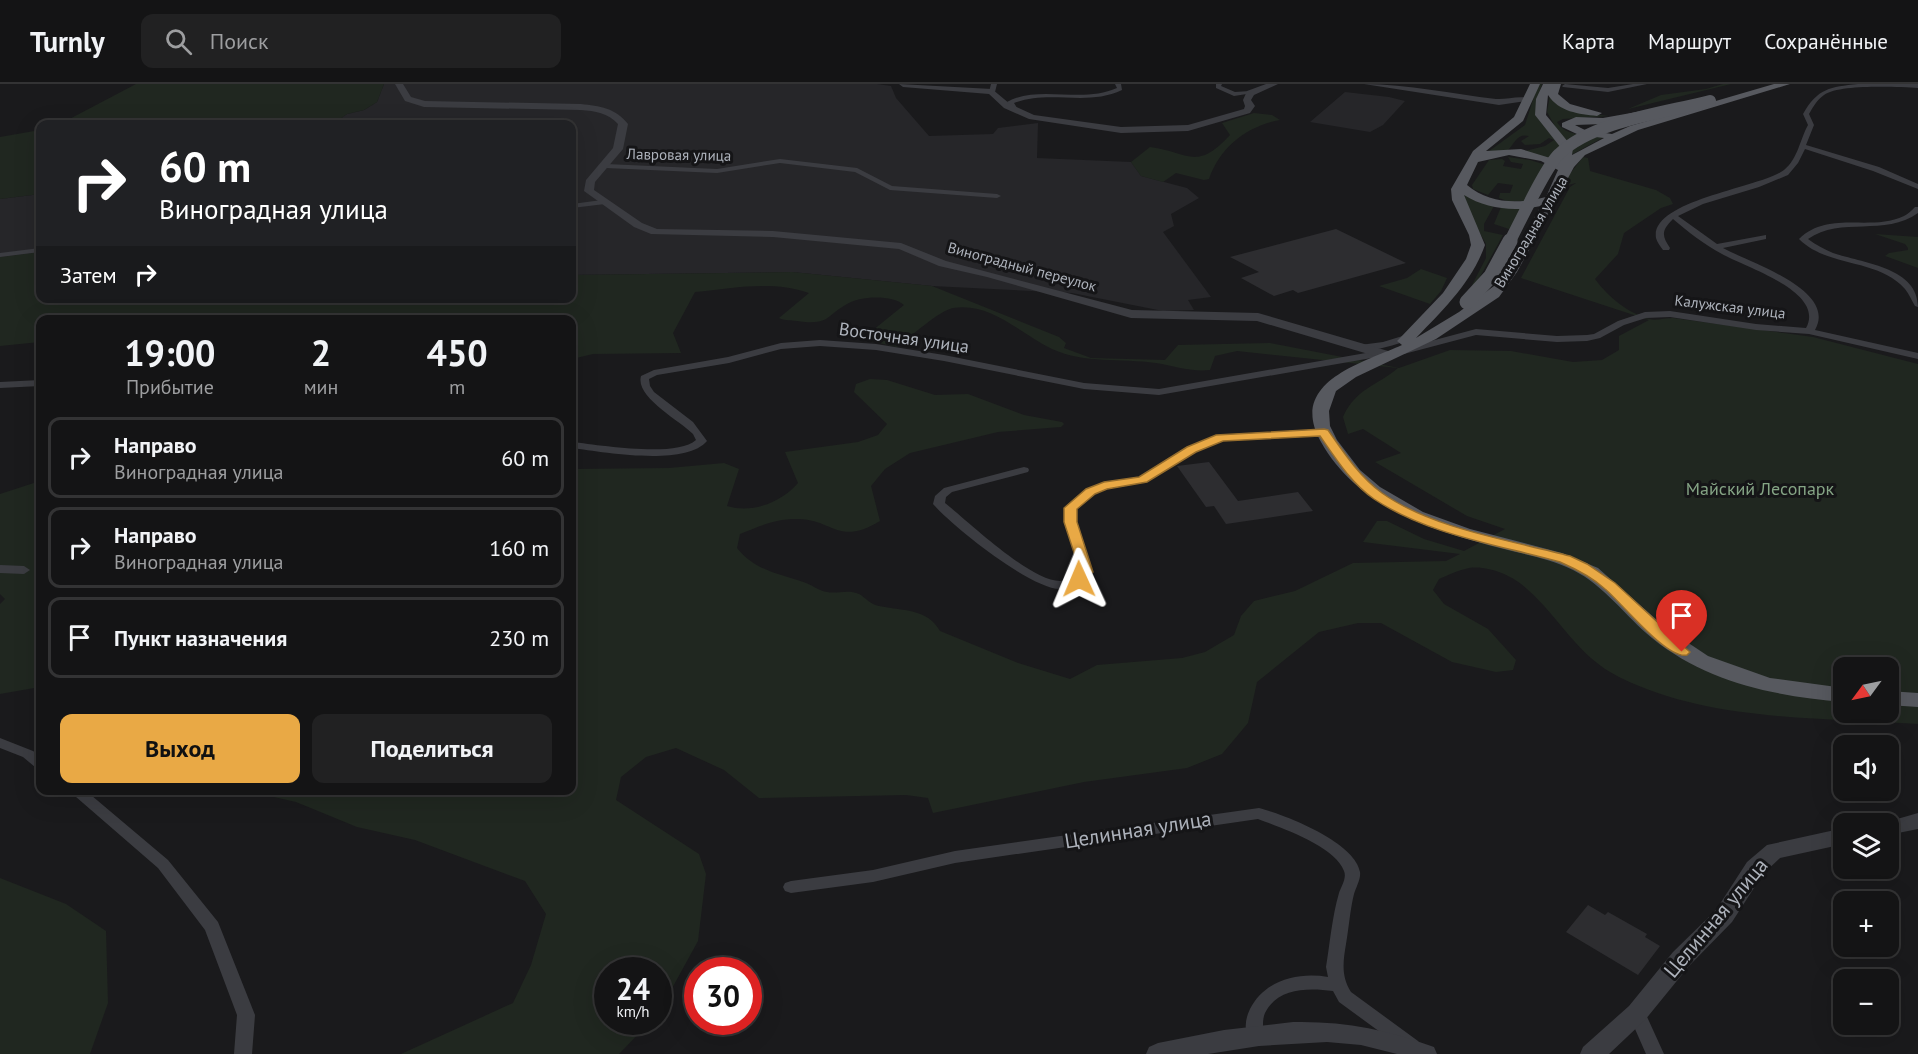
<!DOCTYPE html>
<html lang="ru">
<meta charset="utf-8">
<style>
body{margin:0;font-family:"PT Sans",sans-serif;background:#212122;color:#f1f3f6;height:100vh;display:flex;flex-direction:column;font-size:22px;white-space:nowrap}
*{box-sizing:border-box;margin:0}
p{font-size:20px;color:#9d9ea0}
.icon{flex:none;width:33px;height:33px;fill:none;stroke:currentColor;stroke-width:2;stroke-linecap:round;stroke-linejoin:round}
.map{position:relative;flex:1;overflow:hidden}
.side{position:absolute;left:36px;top:231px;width:540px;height:480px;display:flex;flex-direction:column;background:#141415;border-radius:12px;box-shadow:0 6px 24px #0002,0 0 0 2px #333334}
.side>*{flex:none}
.banner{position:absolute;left:36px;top:36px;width:540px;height:183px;border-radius:12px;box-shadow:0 6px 24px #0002,0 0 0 2px #333334;background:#202124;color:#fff;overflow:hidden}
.needle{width:39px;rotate:237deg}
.controls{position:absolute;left:1833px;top:573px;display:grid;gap:12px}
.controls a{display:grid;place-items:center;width:66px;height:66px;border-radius:12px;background:#141415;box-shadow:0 6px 24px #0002,0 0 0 2px #333334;font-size:30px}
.speed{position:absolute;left:594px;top:873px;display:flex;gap:12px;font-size:30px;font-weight:700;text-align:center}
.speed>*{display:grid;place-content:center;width:78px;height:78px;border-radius:50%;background:#141415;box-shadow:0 6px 24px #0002,0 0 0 2px #333334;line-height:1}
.speed small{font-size:15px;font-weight:400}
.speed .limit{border:9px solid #d22;background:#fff;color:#111}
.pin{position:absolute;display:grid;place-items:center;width:51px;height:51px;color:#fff;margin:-62px -26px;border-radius:50% 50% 50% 0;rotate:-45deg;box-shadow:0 0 6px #0007}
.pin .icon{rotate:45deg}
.me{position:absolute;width:66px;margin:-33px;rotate:359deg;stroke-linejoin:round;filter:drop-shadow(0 0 4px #0008)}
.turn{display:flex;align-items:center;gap:21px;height:126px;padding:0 24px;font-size:27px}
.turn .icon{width:78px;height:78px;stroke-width:2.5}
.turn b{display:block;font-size:42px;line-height:51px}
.then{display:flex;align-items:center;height:57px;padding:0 24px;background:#0003;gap:12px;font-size:22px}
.eta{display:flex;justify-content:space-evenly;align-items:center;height:102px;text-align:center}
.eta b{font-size:36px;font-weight:800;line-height:42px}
.primary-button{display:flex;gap:12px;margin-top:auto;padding:12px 24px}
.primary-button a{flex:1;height:69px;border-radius:12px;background:#e9a945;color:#111;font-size:24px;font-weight:800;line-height:69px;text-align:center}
.primary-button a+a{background:#212122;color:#f1f3f6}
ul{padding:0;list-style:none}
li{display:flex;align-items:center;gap:18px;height:81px;margin:0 12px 9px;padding:0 12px;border:3px solid #333334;border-radius:12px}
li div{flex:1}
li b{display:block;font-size:22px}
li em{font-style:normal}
header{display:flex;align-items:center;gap:36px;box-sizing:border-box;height:84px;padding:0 30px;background:#141415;border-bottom:2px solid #333334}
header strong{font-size:28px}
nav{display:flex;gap:33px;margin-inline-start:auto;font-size:21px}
.search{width:420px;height:54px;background:#212122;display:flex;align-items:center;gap:15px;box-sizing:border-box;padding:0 21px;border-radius:12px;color:#9d9ea0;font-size:22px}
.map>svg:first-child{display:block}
</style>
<header>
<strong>Turnly</strong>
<div class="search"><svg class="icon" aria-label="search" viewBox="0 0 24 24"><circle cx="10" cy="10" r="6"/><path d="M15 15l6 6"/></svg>Поиск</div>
<nav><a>Карта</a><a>Маршрут</a><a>Сохранённые</a></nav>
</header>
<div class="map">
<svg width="1918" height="970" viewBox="0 0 1918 970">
<rect width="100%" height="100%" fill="#1a1a1c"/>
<path fill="#262629" d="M384,0H877L891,2L896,14L929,52L993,50L998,44L1038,39L1037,74L1131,78L1141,92L1187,104L1199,114L1171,130L1174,142L1163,148L1211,213L1188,216L1194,226L1163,227L1072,209L932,202L792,188L572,191V40H333L347,30L364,26L377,18Z
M1345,8L1389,13L1405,17L1383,41L1370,48L1310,38Z
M40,110V168L0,173V115Z"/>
<path fill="#202720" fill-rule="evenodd" d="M136,0H384L377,18L364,26L347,30L333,40H60Z
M1538,0H1542C1530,35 1541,37 1562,63L1551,77L1525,67L1545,62L1554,56L1549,54L1540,60L1525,61L1521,57L1529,52C1517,49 1515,59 1508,66L1485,70L1525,41Z
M1552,0L1551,12L1592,30L1609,32L1563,35L1557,38C1565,53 1590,51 1604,53L1571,71L1547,28Z
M1723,0H1731L1628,25L1661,11L1706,5Z
M1254,29L1272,31L1280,36C1247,42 1220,63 1209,95L1204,96L1176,89L1163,98L1141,92L1131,78L1150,63C1189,68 1196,88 1230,51L1222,39Z
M40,46V110L0,115V53Z
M1508,73L1530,76L1546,81L1527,117H1507L1499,114L1500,109H1510L1513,101L1498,99L1488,111L1473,105L1472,101L1489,76L1502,75L1505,77L1503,82L1521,85L1523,80L1511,78Z
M1583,73L1588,74L1590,87L1656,106L1670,114L1673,120L1661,124L1624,149L1618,170L1595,195C1608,213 1628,229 1649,235C1655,237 1665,234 1673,234L1813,253L1918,280V640C1819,633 1709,638 1619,593C1577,572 1560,534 1527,505C1514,492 1488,481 1469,484C1459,486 1448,491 1439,495L1433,506L1444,520L1488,545L1516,576L1513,586L1496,588L1452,578L1381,539H1358L1319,548L1257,598L1248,639L1222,670L1187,684L1084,698L933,729L928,714L906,711L759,714L724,686L676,664L646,673L621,693L616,716L699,770L706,790L698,857L659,928L658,886H608V938H650L619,970H401L513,919L531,881L546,830L525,797L415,756L357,743L296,718L247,707L572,706V385L669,384L724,379L739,385L727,422C752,430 782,418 798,399L785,368L858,358L878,351L887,340L854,308L856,300L870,295L887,296L935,311L968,310L1024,331L1062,338L1064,340L1061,343L998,348L910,369L885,385L871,402L880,437C839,462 833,436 799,435C777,434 760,442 740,450L737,464C755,487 781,490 806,499C814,502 819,507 827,508C838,510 848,505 859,510C866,514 871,521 879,522C902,527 927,524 940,547L1018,579L1070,595L1097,581L1182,574L1205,568L1234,551L1241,532L1254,517L1295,507L1353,479L1446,477L1460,470L1363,458L1377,437H1387L1424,455L1464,467L1505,445L1467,432L1375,378L1401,369L1363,345L1348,350L1343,333C1356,304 1377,302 1398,284L1237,267L1215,272L1210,286C1190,288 1175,282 1156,279C1121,274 1085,280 1052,265C1020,250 992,218 953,224C940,226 909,254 897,263L862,255L904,221C893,211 864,212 851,218C824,231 832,242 797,237C791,236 785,237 779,234L809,209C773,196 733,204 695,208L673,249L681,269L593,270L572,275V236H40V258L0,262V173L40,168V214H572V191L792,188L932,202L1059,253L1066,259L1064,264L1091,274L1165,276L1178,261L1270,259L1399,284L1450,266L1511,267L1573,278L1602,276L1619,266V252L1649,236L1521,194L1570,103L1576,99L1564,102L1569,91ZM1844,584H1888V628H1844Z
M1463,110L1494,122L1484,140V147L1503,151L1475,202L1472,201L1486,174V160L1468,128Z
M1501,123L1524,124L1512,146L1494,140Z
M1875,150L1918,153V184L1885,172L1889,169L1908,166V164L1905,160Z
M1421,185L1447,194L1441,207L1430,220L1379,202L1407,194Z
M40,397V603L0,610V520L5,515L0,510V410Z
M0,794L66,820L106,847L108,919L90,970H0Z"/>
<path fill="#2d2d30" d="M1336,145L1406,179L1298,209L1293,206L1274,212L1241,194L1259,188L1230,173Z
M1209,378L1238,417L1298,408L1313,427L1226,440L1214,422L1206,423L1177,382Z
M1588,821L1605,831L1608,828L1647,850L1645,853L1660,862L1638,891L1566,848Z"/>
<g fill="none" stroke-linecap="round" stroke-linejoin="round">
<path fill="#3b3c41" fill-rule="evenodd" d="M991,0H997L995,8L992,10L989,8Z
M1115,0H1121L1122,6C1086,23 1050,5 1014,19L1019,27L1016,29L1007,18C1039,0 1082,20 1117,4Z
M1216,0H1222L1221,2L1235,8L1250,7L1253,9L1234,12L1216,4Z
M1565,0L1608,4L1633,0H1647L1608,8L1563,3L1562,2Z
M1858,0H1918V4C1897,3 1840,0 1824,11C1817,16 1813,23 1809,30L1814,41L1806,61L1879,83L1918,100V105L1873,87L1805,65L1798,79L1788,91L1759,103L1703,120L1678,132L1717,160L1766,151V155L1723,164C1748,178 1838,206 1815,246L1918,269V275L1809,250L1756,246L1670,233L1646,234L1624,241L1600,254L1587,257L1557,258L1476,251L1404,270L1399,267L1401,265L1476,245L1557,252L1587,251L1594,250L1618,237L1645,228L1670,227L1756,240L1806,244C1826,208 1745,183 1722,170C1704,160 1688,148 1673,135C1662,146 1661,151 1670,164L1669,166H1663C1660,162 1657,158 1656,154C1650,116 1761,104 1784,86C1798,75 1800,55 1808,41L1803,30C1818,4 1830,3 1858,0Z
M780,75L857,84L892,102L997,110L1001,112L997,114L890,106L855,88L780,79L717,89L606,84L602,82L606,80L717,85Z
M602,116H605V120L572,124V120Z
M1915,123H1918V129C1885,153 1841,132 1808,155C1816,161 1824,165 1833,169C1862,179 1918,183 1918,223L1915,222C1912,217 1909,210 1905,205C1878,174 1828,184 1799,155C1829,126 1871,148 1904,132C1908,130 1912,126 1915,123Z
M40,164V168L0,173V169Z
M1409,250L1414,253L1412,255C1399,259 1370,271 1358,263L1360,261L1383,258Z
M820,256L876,260L944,271L1084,299L1159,305L1383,266L1388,269L1383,272L1159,311L1084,305L944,277L876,266L820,262L781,265L729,279L657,291L649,295L650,302L654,308L693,338L707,357C685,383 603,368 572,364V358C600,361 676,374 696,356L693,350C679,336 635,313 641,292L654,286L728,273L781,259Z
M40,296V302L0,304V298Z
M1324,346L1328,347L1329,349L1328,351L1223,357L1195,368L1147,398L1106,404L1094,409L1076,425V438L1093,488C1085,497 1073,504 1060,505C1031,505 953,443 933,420L935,412L944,404L1024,383L1028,384L1029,386L1028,388L952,408L946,413L945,419C969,438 1030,497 1060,497C1068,497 1075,492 1081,487L1064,438V424L1086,405L1104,398L1140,393L1187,364L1217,352Z
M0,481L24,482L30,486L24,490L0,489Z
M0,654L33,667L40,672V684L35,683L23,673L0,664Z
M68,706H85L168,776L218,838L255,931L252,970H234L237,931L205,846L158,784Z
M1259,724C1285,731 1355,758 1360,788C1361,795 1356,803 1354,810C1350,826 1349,843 1346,860C1343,878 1341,892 1351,908L1418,957L1421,962L1418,967L1412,970L1406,967L1339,918L1333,907C1309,904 1278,903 1265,929C1261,938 1265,948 1261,956L1255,958L1249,956C1244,946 1245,935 1250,925C1265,896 1298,888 1328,893L1326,883C1330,859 1332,833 1339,809C1341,803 1347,794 1344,787C1335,762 1281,744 1258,735L955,779L873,798L791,809L785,807L783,803L785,799L791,797L873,786L955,767Z
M1637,922L1643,924L1664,970H1646L1628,929L1631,924Z"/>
<path fill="#3b3c41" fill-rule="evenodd" d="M395,0H403L411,13L425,17L581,20C599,22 616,24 628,40L623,65L595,98L594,106L642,139L657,145L773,147L901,159L946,177L1132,226L1258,229L1395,269L1397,272L1390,276L1385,275L1257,237L1131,234L987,193L939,182L899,165L773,153L651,150L634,143L584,107L586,96L613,64L618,40C608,29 595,27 581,26L424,23L405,17Z
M899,0L992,5L1010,20L1034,31L1121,43L1188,41L1244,25L1245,22L1243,16L1247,7L1266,0H1278L1254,11L1251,16L1255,22L1250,29L1188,47L1121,49L1029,35L1004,24L989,10L903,3Z
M1364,0C1408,0 1452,10 1496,15C1507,16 1523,10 1532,16L1499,21Z
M1918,729V745L1888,751V740H1880Z
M1844,744V760L1780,774L1763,790L1732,838L1689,882L1645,936L1609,970H1580L1583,963L1629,922L1673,868L1716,826L1747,778L1767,761Z
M1293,938C1344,937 1386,945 1434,963L1437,970H1397L1361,961L1327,958L1259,962L1208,970H1146L1149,963L1158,959L1224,946Z"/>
<path fill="#57595f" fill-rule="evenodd" d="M1530,0H1540L1523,37L1486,67L1521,65L1560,77L1561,64L1535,31L1536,15L1543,0H1561L1558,10L1570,20L1602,29L1597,32C1579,30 1559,28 1548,11L1546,31L1573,64L1572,71L1604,54L1579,51L1562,43V39L1576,33L1603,34L1642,27V31L1603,40L1575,41L1585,46L1612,50L1630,42L1774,0H1790L1638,46L1585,71L1574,83L1517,188L1499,213L1436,255L1356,293L1336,307L1329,327L1330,342L1337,356L1360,386L1380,403L1423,428L1470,445L1562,469L1598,484L1666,544L1708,572L1770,594L1844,604V618C1775,612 1707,599 1652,554C1625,532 1605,502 1573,486C1551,475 1527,471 1504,465C1433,447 1359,425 1321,358C1287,298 1362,279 1402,261L1397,257L1400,254L1443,209L1466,175L1471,161L1469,151L1452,116L1451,105L1473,67L1514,33ZM1509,71L1541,77L1558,86L1546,113C1519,120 1489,120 1467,101L1478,78ZM1464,111C1486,125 1515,128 1541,122L1494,202L1459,228L1416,254C1443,226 1472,198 1485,161Z
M1888,607L1918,609V623L1888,621Z"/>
<path stroke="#57595f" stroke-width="12" d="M1509,159C1519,140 1546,82 1559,70C1593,37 1664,29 1710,17"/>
<path stroke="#57595f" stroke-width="15" d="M1467,218L1491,192L1510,157"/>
</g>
<path fill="#e9a945" stroke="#976e2d" stroke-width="1.5" d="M1324,345L1328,346C1344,369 1359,392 1382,409C1433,445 1510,456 1570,472L1587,480L1615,499L1690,568L1687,571C1667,576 1621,518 1605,505C1592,493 1576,485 1560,478C1499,461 1428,451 1374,415C1351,399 1336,375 1320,352L1223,357L1196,368L1147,398L1107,405L1095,410L1077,425V438L1093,488L1079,499L1072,495L1080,487L1064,438V424L1086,405L1104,398L1139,393L1187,363L1216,351Z"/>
<g text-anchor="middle" stroke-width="6" stroke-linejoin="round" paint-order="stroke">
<g font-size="15" fill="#adb2bb" stroke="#151517">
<text transform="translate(679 71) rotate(1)" y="5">Лавровая улица</text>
<text transform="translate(1531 148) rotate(-59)" y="5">Виноградная улица</text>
<text transform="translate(1022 183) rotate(15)" y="5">Виноградный переулок</text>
<text transform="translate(1730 223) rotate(7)" y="5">Калужская улица</text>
</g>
<g font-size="18" fill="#adb2bb" stroke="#151517">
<text transform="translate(904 254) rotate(8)" y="6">Восточная улица</text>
</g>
<g font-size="18" fill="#85a485" stroke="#151517">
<text x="1760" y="411">Майский Лесопарк</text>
</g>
<g font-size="21" fill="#adb2bb" stroke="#151517">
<text transform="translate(1138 746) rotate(-9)" y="7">Целинная улица</text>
<text transform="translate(1716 834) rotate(-50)" y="7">Целинная улица</text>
</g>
</g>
</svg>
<div class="controls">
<a><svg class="needle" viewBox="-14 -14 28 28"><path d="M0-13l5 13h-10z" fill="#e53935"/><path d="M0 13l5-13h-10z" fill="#9d9ea0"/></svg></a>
<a><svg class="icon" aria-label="sound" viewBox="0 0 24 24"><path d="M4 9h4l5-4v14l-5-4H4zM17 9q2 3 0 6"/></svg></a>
<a><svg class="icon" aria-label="layers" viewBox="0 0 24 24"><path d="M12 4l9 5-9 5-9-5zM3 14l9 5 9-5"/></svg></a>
<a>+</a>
<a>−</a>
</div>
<div class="speed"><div>24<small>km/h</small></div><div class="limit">30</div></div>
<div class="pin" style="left:1682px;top:568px;background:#d93025"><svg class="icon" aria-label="arrive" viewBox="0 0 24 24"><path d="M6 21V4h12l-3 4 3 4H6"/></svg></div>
<svg class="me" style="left:1079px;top:495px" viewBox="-20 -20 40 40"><path d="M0-17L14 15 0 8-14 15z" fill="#e9a945" stroke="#fff" stroke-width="4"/></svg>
<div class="banner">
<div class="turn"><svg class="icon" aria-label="right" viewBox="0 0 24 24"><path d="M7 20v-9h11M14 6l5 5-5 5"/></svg><div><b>60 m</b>Виноградная улица</div></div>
<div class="then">Затем<svg class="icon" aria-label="right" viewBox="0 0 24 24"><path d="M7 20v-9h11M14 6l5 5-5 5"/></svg></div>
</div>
<section class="side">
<div class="eta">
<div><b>19:00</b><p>Прибытие</p></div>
<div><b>2</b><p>мин</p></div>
<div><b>450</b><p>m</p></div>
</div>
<ul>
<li><svg class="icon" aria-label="right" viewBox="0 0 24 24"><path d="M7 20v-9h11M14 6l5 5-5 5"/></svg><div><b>Направо</b><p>Виноградная улица</p></div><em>60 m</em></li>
<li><svg class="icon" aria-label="right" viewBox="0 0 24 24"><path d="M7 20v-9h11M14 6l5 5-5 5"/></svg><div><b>Направо</b><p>Виноградная улица</p></div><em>160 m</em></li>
<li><svg class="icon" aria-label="arrive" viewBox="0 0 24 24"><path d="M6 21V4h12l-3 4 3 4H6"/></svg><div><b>Пункт назначения</b></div><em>230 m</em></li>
</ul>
<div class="primary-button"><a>Выход</a><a>Поделиться</a></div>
</section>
</div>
